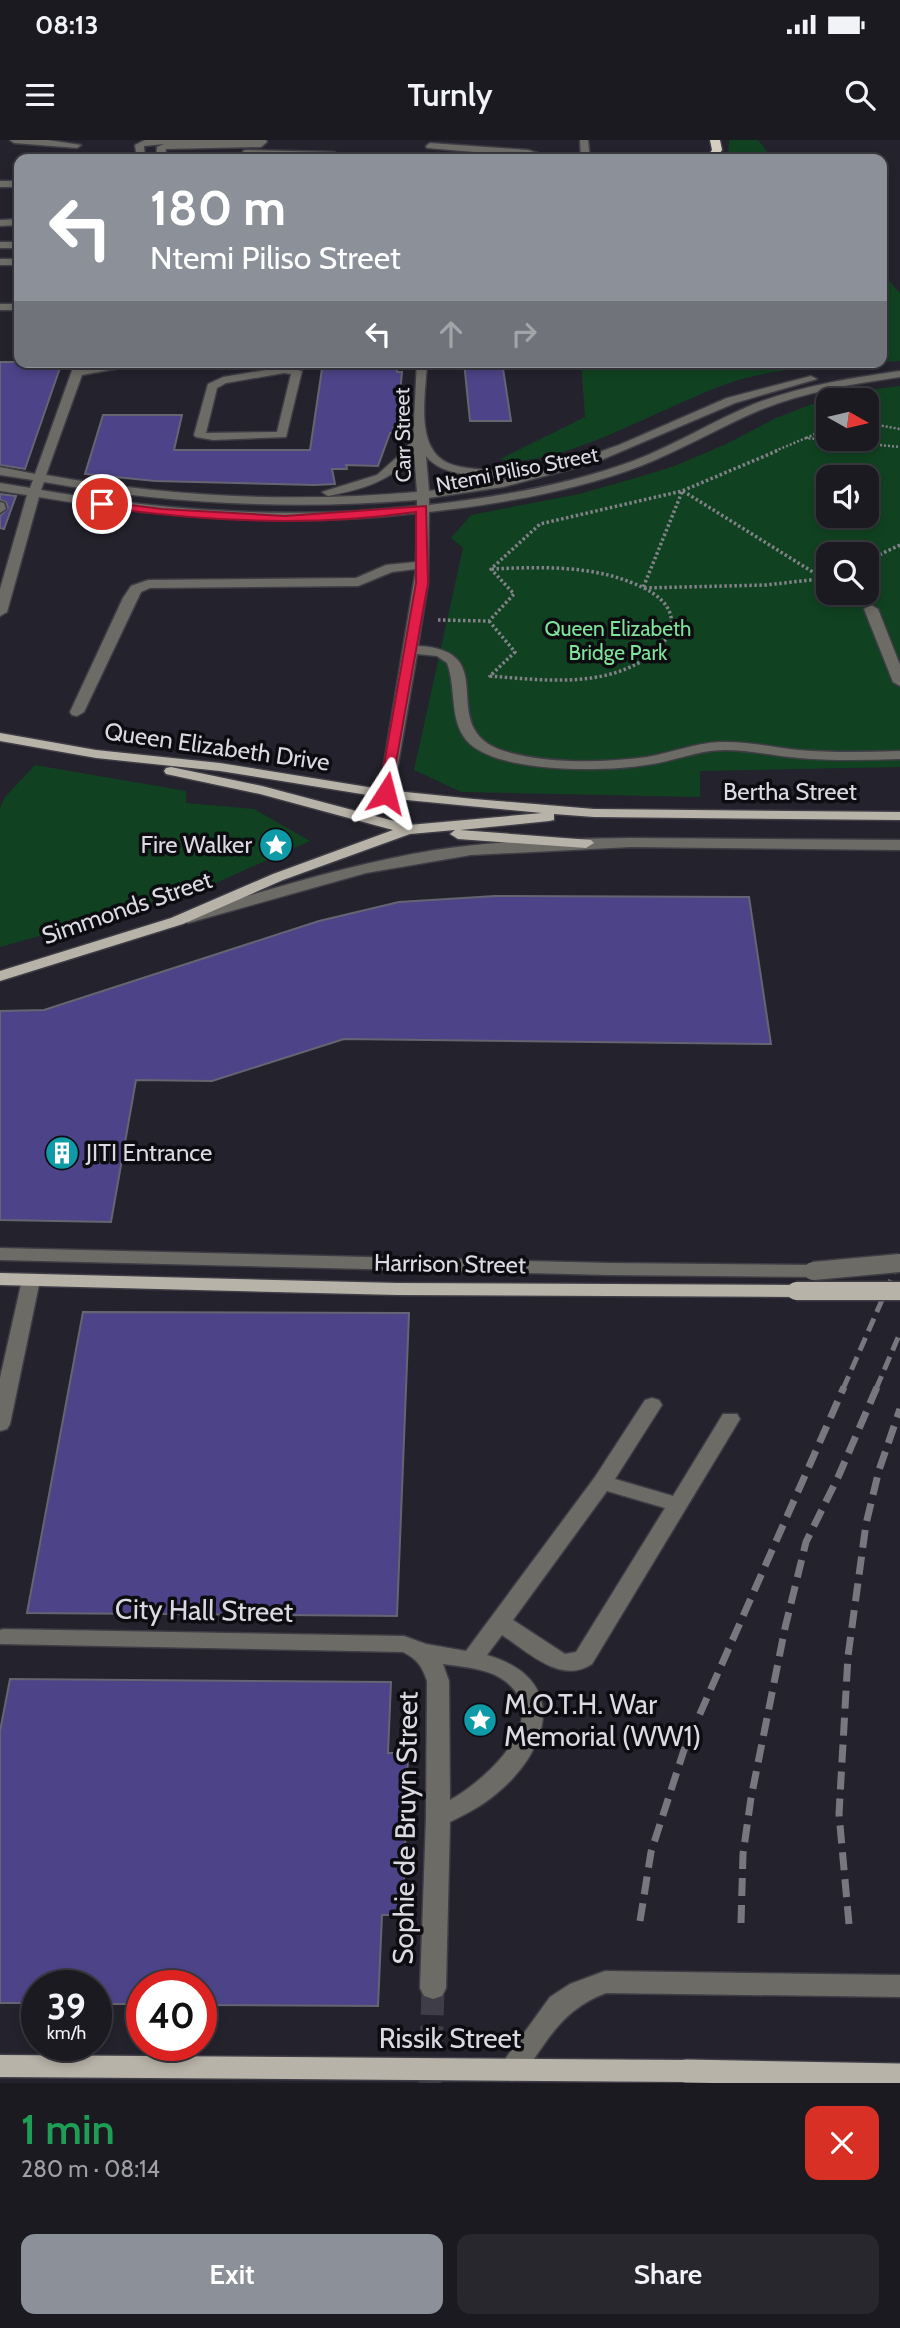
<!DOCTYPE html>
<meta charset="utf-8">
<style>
body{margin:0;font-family:Cabin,sans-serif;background:#28272e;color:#f1f3f6;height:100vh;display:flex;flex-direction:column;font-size:26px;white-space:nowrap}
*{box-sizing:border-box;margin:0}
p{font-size:23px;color:#a0a1a5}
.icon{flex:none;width:38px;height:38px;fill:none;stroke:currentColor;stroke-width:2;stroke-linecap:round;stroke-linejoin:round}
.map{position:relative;height:1943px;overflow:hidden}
.panel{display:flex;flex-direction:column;background:#1b1a21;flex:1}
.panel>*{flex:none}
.hud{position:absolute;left:14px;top:14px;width:873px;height:214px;border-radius:14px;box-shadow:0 4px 10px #0003,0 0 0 2px #39383f;background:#8c9099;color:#fff;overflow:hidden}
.needle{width:46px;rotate:98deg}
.fabs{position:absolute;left:816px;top:248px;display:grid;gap:14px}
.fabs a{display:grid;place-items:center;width:63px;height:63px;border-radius:14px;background:#1b1a21;box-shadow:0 4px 10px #0003,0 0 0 2px #39383f;font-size:35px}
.speed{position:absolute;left:21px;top:1830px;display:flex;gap:14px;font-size:35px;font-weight:700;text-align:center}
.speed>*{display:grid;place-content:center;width:91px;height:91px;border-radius:50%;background:#1b1a21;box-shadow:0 4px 10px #0003,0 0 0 2px #39383f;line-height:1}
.speed small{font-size:18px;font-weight:400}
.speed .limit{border:10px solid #d22;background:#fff;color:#111}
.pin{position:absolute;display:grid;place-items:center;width:60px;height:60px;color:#fff;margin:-30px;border:4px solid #fff;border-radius:50%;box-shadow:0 2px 7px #0007}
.me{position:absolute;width:77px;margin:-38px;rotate:9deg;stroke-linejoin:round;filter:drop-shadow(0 0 5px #0008)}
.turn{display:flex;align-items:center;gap:24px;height:147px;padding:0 21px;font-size:32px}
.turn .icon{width:91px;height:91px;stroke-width:2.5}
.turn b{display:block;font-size:49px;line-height:60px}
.lanes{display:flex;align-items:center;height:66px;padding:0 21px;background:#0003;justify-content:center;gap:35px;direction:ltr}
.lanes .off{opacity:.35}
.round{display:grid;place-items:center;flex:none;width:74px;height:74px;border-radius:14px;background:#28272e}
.summary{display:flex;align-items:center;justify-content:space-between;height:119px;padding:0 21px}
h1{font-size:42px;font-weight:600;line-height:52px;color:#1e9e55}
.primary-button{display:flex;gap:14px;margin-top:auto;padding:14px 21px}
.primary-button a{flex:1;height:80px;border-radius:14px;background:#8c9099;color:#fff;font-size:28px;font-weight:600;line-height:80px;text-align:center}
.primary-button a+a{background:#28272e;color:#f1f3f6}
.status{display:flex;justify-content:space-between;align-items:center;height:49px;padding:0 35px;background:#1b1a21;direction:ltr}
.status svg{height:19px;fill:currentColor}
header{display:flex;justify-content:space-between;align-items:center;height:91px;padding:0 21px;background:#1b1a21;font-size:32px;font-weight:600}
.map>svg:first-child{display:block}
</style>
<div class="status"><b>08:13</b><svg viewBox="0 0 49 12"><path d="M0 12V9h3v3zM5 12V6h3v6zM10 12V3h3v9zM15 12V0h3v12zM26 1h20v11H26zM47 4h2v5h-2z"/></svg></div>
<header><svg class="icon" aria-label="menu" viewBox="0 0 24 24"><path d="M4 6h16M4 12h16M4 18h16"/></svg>Turnly<svg class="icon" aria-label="search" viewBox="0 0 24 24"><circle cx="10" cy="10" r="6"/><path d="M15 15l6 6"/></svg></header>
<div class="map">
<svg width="900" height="1943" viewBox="0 0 900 1943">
<rect width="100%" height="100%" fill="#24222c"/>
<path fill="#104221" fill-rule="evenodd" d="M729,0H758L773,19H728Z
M882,133L900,153V221L882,222Z
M581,222H877C835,225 791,227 750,237C684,252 561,333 500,319L585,277Z
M900,246V627L700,631V657L461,652L414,630L463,408L451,398L471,375L579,354L632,339L675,326L726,304L776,278L815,263L861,251ZM828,261H866V299H828ZM828,338H866V376H828ZM828,415H866V453H828Z
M35,625L186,651V663L254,669L310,701L191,754L0,807V668L5,657Z"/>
<path fill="#4d4388" stroke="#656571" stroke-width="2" d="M0,222H62L25,329L0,325Z
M323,222H398L397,232H402L397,285H394L393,293H390L378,326L346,325L347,329H332L335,344L314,345L155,341L85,334L103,275H182L174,310H310Z
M464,222H502L511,281H470Z
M0,354L16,356L4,389L0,388V376L8,368L6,362L0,360Z
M495,756L749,757L771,904L344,899L212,941L136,940L111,1082L0,1080V871L44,870L319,781L399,762Z
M83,1172L409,1173L397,1476L27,1473Z
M10,1539L391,1542L388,1613H408L403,1775H382L378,1866L201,1865V1846H142V1864H96V1846H37V1863H0V1591Z"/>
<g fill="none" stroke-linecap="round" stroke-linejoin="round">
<path stroke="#3f3d47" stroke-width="23" stroke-dasharray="23 11" stroke-linecap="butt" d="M430,1943L433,1848"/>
<g stroke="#3e3c45" stroke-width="3">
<path id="minor" d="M10,0H48L81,5L77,8L14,3Z
M145,0H266L267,2L261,7L166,9L165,19H156L157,7L164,4L144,6L145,19H137L135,5Z
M580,0H588L590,19H581Z
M430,3L528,10L557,19L427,8L426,6Z
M246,10L334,12L339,15L334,18L243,15V11Z
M0,41H19V47H0Z
M19,79V85L0,86V80Z
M0,102H19V108H0Z
M0,119H19V125H0Z
M0,164H19V170H0Z
M75,222H86L84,228L123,222H153L82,235L46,335C169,357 293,363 417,352L414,313C391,342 363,349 328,356L322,352L377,335L405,310L413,298L417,222H427C426,253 414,308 448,323C464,330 486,329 503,331L509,335L503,339C479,335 442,337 426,316L429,351L503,340L569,323L619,305L727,258L811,236L817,239L735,263L594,323L503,347L429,358V365C497,357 568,345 633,321C675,305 713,281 754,264C801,246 850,238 900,231V237C852,244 805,252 760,270C720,287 683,309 643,325C576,351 500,364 429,372L428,443L418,506C506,510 432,588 504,611C547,624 602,623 647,617C671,613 694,603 720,602C746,601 772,607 799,610C833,613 866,612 900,611V619C866,620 832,621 799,618C774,616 749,610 725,610C697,610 673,622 646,625C605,632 502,633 470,604C448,584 457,549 447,523L437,516L417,514L393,654L386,658L381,657L379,654L416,429L392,432L358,446L150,448L141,452L84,572L77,576L72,575L70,572L123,458L131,446L148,440L356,438L386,425L416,422L417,373C291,388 163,378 39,357L7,472L0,476V449L27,355L0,351V343L30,348L33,340L0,335V327L35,334ZM44,342C168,364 292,370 417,360V366C292,380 165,371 41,350Z
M284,227L302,231L286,297L213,300L196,297L194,295L208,244L223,237ZM284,233L291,234L277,292L206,293L217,248L226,243Z
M0,362L4,363L6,369L0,373Z
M871,465L878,469L900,525V546L893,542L864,469Z
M631,698L900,700V710L631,707L471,715L366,733L188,783L180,778L182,775C266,751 349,724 435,710C500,700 566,699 631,698Z
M0,1108L609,1123L813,1125L822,1131L813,1137L609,1135L0,1120Z
M31,1134L38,1136L40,1140L10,1284L7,1289L0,1291V1238L22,1140L24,1136Z
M652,1258L659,1260L662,1265L615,1339L673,1356L723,1274H737L740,1279L592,1524C561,1545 528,1512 502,1495L487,1515C570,1539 550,1610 496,1654C482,1666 466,1674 450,1682L446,1848L442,1856L433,1859L424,1856L420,1848L426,1677L427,1541C422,1526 417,1519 403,1512L0,1504V1490L3,1489L404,1496L426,1504L466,1511L595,1337L645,1260ZM607,1351L665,1368L576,1512L565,1514L513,1480ZM443,1524C463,1527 488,1528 505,1541C555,1579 483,1642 450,1660L449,1541Z
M605,1831L900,1835V1857L606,1853C561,1870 548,1900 521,1938L512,1941L503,1938L499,1930L503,1922L550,1857L570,1844Z"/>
</g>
<g stroke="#3e3c45" stroke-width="3">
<path id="major" d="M0,593L96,610L220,623L386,650L474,659L594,669L900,672V680L594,677L554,674V680L549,681L460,690L591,700L594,703L586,708L458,699L450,694L455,690L410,694L283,740L183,784L0,841V831L171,778L273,734L393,690L260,654L166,634L164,631L166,628L171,627L262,646L409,685L542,673L386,658L220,631L96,618L0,601Z
M0,1133L398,1143L796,1145L803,1147L806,1151L803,1155L796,1157L398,1155L0,1145Z
M0,1915L686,1920L695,1923L699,1931L695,1939L686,1942L0,1937Z"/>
</g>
<g stroke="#3e3c45" stroke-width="3">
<path id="highway" d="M710,0H720L722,10L716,19H706L712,10Z"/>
</g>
<path stroke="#838189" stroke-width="2.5" stroke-dasharray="2 2" stroke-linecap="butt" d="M866,283L900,289
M806,298L828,288
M775,311L806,298L900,307"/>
<path stroke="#838189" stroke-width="3.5" stroke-dasharray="2.5 2.5" stroke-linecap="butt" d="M683,351L824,439
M682,352L643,448L766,445L828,438
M866,421L900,405
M438,480L489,481L514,454L491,429L540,384L682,351L779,310
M489,481L515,512L490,536C528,539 570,544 607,535C665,521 706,470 630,442C587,425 537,427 492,429"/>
<use href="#minor" fill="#6d6b65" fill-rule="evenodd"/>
<use href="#major" fill="#b8b3a8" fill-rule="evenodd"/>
<use href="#highway" fill="#d5cfc2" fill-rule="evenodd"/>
<path stroke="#78767f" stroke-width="5" stroke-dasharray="14 7" stroke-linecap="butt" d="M843,1249L900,1119
M876,1249L900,1193"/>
<path stroke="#78767f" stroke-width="7" stroke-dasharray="18 9" stroke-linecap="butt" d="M640,1781L651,1712L684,1610L844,1247
M741,1783L743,1714L751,1658L785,1488L806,1402L839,1335L877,1247
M849,1784L839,1674L848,1516L866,1384L879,1330L900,1269"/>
<g stroke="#3e3c45" stroke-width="21" stroke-linecap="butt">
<path id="minor-bridge" d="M813,1131L900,1123"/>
</g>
<g stroke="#3e3c45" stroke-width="21" stroke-linecap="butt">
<path id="major-bridge-far1" d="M796,1151H900"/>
</g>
<g stroke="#3e3c45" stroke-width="26" stroke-linecap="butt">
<path id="major-bridge" d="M686,1931L900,1935"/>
</g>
<use href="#minor-bridge" stroke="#6d6b65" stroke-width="18"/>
<use href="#major-bridge-far1" stroke="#b8b3a8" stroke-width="18"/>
<use href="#major-bridge" stroke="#b8b3a8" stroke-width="23"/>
</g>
<path fill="#e11d48" stroke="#92132f" stroke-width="2" d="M98,361L162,369L285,376L426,366L428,443L390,656L386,657L379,653L416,443V372C312,387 206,382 102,367L97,364Z"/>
<defs>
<g id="sight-disc" transform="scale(1.75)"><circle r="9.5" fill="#0f9aa8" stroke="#0d0c11"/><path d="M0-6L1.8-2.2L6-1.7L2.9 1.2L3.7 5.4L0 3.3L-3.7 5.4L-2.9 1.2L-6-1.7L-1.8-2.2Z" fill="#fff"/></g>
<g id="building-disc" transform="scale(1.75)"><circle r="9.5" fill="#0f9aa8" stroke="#0d0c11"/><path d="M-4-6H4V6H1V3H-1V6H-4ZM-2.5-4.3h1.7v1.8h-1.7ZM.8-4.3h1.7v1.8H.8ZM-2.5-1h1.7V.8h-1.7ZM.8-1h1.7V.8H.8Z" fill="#fff"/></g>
</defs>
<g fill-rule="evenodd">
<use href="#sight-disc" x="276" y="705"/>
<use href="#building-disc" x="62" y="1013"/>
<use href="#sight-disc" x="480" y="1580"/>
</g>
<g text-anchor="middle" stroke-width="7" stroke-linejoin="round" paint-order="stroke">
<g font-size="21" fill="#dbd9e1" stroke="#0d0c11">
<text transform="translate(403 295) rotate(-91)" y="7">Carr Street</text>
<text transform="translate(517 330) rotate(-11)" y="7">Ntemi Piliso Street</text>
</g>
<g font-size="21" fill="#7ee49a" stroke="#0d0c11">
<text x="618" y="496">Queen Elizabeth<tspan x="618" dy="24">Bridge Park</tspan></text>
</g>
<g font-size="24" fill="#dbd9e1" stroke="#0d0c11">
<text transform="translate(217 607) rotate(8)" y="8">Queen Elizabeth Drive</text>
<text x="790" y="660">Bertha Street</text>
<text transform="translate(127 768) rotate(-19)" y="8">Simmonds Street</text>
<text transform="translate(450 1124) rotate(1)" y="8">Harrison Street</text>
</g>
<g font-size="24" fill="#dbd9e1" stroke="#0d0c11" text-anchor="end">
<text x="252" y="713">Fire Walker</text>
<text x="86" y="1021" text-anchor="start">JITI Entrance</text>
</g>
<g font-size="28" fill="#dbd9e1" stroke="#0d0c11">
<text transform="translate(204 1470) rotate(1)" y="10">City Hall Street</text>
<text transform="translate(405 1688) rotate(-89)" y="10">Sophie de Bruyn Street</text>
<text x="450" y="1908">Rissik Street</text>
</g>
<g font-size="28" fill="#dbd9e1" stroke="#0d0c11" text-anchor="start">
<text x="504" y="1574">M.O.T.H. War<tspan x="504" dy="32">Memorial (WW1)</tspan></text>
</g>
</g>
</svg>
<div class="fabs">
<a><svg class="needle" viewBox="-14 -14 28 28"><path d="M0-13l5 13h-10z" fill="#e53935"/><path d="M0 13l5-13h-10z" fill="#a0a1a5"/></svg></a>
<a><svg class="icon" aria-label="sound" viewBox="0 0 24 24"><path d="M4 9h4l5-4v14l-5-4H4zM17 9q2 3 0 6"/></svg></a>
<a><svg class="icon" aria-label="search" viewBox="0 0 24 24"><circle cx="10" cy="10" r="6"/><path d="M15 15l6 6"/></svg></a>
</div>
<div class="speed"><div>39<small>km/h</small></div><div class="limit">40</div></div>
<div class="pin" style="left:102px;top:364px;background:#d93025"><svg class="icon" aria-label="arrive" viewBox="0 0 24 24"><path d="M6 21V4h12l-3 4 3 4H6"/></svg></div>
<svg class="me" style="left:386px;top:653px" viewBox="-20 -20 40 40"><path d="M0-17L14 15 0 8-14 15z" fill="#e11d48" stroke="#fff" stroke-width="4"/></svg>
<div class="hud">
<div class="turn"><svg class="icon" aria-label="left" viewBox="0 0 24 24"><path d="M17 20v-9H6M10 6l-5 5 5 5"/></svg><div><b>180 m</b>Ntemi Piliso Street</div></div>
<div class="lanes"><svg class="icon" aria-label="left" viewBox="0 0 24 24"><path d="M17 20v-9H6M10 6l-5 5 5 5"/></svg><svg class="icon off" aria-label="ahead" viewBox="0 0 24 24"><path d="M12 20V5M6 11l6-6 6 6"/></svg><svg class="icon off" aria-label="right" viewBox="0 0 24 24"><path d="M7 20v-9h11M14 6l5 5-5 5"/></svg></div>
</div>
</div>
<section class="panel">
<div class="summary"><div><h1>1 min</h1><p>280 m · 08:14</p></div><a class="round" style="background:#d93025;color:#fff"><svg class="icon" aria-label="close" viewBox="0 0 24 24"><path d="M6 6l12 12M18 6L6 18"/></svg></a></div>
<div class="primary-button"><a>Exit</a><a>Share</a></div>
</section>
